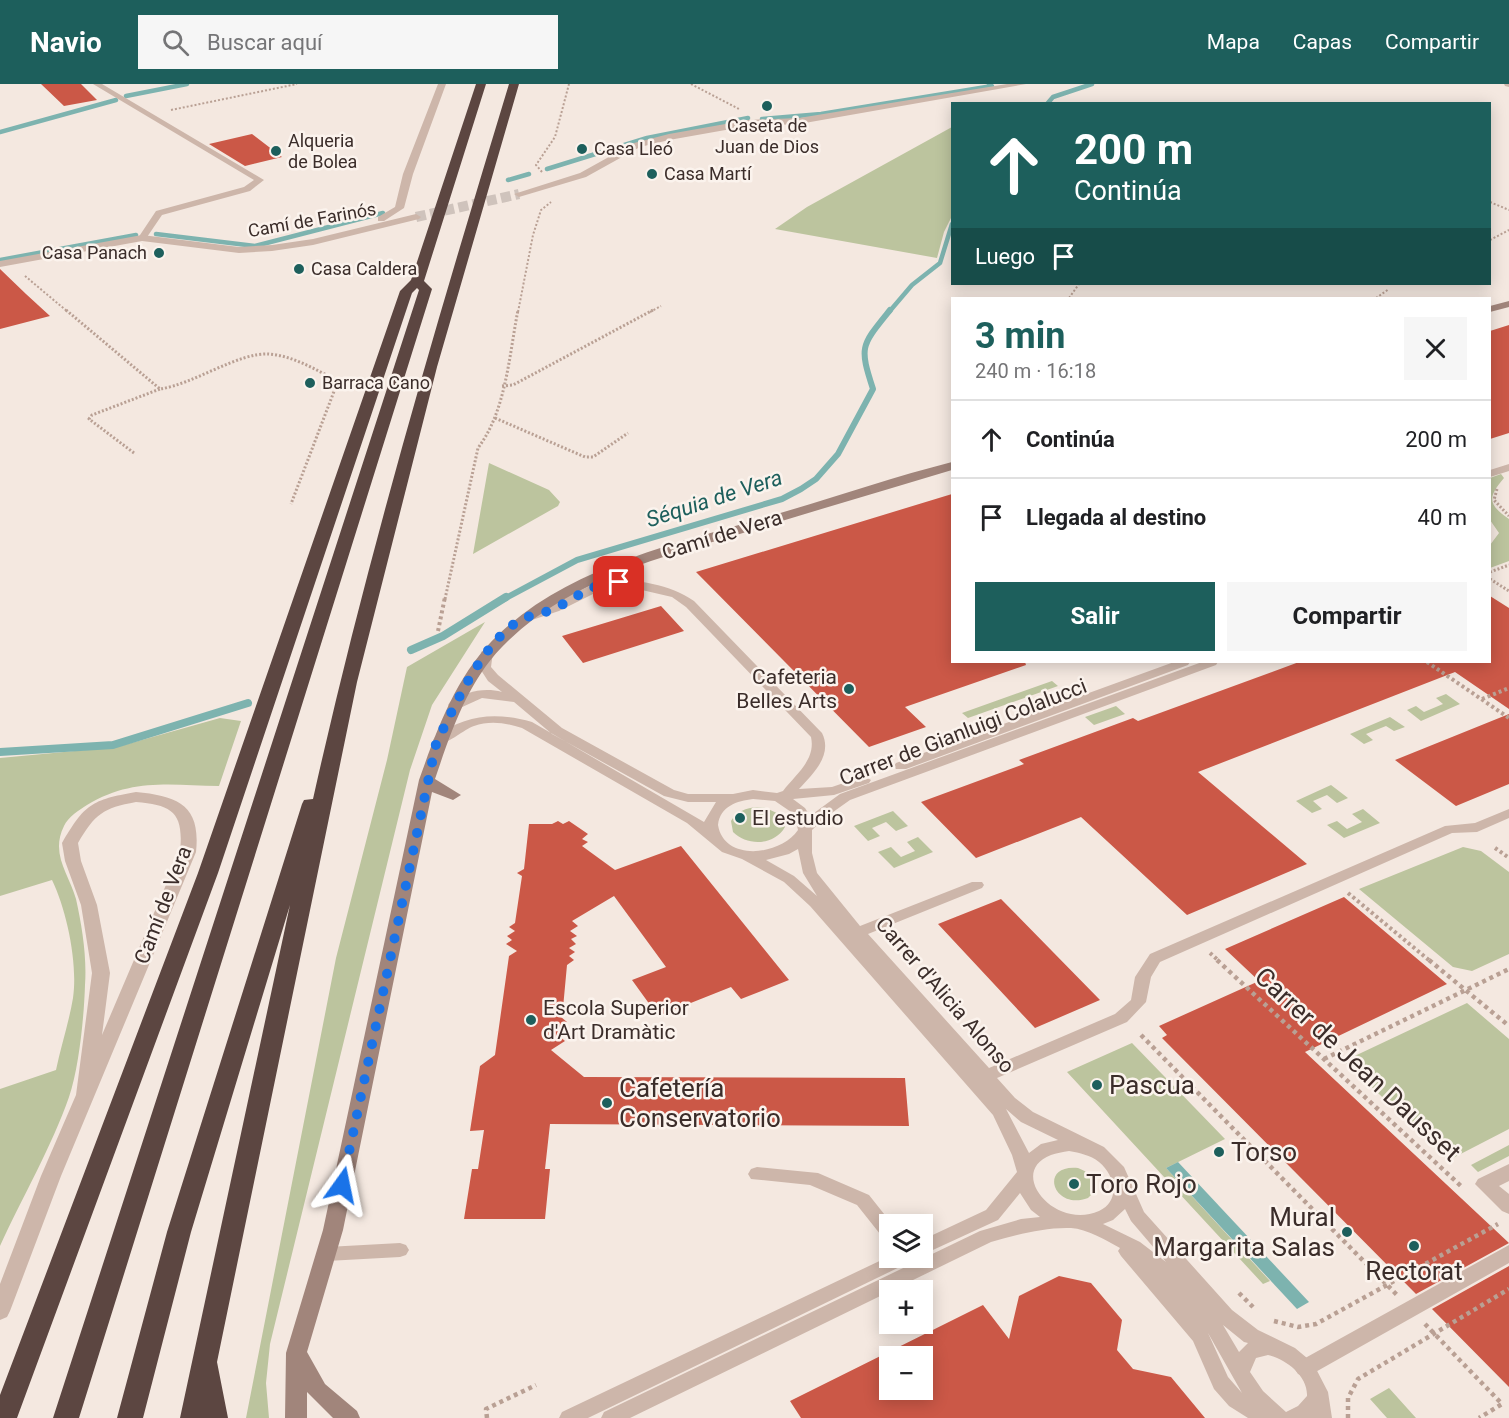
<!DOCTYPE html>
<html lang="es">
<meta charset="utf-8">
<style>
body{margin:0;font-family:Roboto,sans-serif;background:#f6f6f6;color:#202124;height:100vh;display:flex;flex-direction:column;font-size:22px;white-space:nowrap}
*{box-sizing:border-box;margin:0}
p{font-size:20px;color:#757577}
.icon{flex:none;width:33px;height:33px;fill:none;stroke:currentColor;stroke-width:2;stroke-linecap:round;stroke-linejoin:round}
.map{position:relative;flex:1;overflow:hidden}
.panel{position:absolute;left:951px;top:213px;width:540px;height:366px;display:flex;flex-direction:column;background:#fff;border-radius:0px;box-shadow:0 3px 15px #0003}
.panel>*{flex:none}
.guide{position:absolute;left:951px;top:18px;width:540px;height:183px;border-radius:0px;box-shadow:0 3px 15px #0003;background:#1d5f5c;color:#fff;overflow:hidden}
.buttons{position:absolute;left:879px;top:1130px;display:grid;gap:12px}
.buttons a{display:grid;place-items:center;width:54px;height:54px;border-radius:0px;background:#fff;box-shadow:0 3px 15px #0003;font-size:30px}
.pin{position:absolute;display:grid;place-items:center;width:51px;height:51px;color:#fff;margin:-26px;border-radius:12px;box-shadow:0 3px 9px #0006}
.me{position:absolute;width:66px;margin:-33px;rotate:12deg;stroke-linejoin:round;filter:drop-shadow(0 0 4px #0008)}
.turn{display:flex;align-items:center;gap:21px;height:126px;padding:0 24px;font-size:27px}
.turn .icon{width:78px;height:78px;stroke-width:2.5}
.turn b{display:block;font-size:42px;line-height:51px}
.then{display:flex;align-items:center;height:57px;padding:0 24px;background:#0003;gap:12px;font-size:22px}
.round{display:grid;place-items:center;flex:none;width:63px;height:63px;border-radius:0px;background:#f6f6f6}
.overview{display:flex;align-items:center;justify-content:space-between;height:102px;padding:0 24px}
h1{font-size:36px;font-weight:700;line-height:45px;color:#1d5f5c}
.primary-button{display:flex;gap:12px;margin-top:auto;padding:12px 24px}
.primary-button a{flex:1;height:69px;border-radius:0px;background:#1d5f5c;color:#fff;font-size:24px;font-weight:700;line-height:69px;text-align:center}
.primary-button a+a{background:#f6f6f6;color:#202124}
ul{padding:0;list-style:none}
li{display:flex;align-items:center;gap:18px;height:78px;padding:0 24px;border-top:2px solid #e0e0e0}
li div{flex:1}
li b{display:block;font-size:22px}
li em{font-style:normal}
header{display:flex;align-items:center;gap:36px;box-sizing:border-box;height:84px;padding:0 30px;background:#1d5f5c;color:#fff}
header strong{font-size:28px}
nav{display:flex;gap:33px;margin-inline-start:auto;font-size:21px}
.search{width:420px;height:54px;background:#f6f6f6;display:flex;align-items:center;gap:15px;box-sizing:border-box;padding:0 21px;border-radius:0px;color:#757577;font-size:22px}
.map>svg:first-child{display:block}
</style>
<header>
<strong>Navio</strong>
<div class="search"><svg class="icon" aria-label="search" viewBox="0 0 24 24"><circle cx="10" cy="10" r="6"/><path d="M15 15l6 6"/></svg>Buscar aquí</div>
<nav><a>Mapa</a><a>Capas</a><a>Compartir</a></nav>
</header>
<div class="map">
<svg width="1509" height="1334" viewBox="0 0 1509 1334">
<rect width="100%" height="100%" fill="#f4e8e0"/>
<path fill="#bcc49e" d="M952,43V132L944,148L937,174L775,145L807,123Z
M489,379L549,406L560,418L558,422L473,470Z
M1501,390L1504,394C1488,413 1487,420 1509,435V477L1490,484V461L1499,449L1490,436V394Z
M485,538L432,621L410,686L270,1260L266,1299L269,1334H246L336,874L387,676L407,583Z
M1052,597L1058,602L968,634L962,629Z
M1446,610L1460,620L1421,637L1407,626L1416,622L1424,628L1443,620L1436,614Z
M1116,622L1125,630L1094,641L1085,633Z
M1390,633L1405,643L1394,647L1386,642L1366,650L1373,656L1364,660L1350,650Z
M220,634L241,637L219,702C170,701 131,694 87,721C79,726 68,733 64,742C50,770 69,790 76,815C82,842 87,873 85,901C84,933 79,984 69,1013C52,1062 22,1114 0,1162V1005L56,986C61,962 69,938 73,914C78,880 67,827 52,796L0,812V674L117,663Z
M1331,701L1348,714L1337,719L1327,711L1313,717L1322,725L1312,729L1296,717Z
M757,723L766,724L781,731L785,743C774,762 747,762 733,748L731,737C737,727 746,724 757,723Z
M1363,725L1380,739L1344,754L1327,741L1337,737L1347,745L1362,738L1352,730Z
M893,727L908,742L896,747L886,738L872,744L880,752L868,757L854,742Z
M918,753L933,768L894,784L878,768L891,763L901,773L915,767L907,758Z
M1463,763L1481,767L1509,788V870L1472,887L1453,883L1359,805Z
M1467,919L1509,955V1045L1449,1076L1344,977Z
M1132,959L1225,1055L1166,1084L1270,1197L1263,1200L1067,988Z
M1509,1061V1072L1478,1088L1471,1081Z
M1078,1084C1092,1089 1102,1102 1088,1114C1053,1127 1038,1080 1078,1084Z
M1389,1304L1416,1334H1387L1370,1315Z"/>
<path fill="#7db3af" d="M1178,1078L1309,1218L1297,1225L1166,1084Z"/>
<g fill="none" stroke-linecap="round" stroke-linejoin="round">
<path stroke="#7db3af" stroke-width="4.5" d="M126,12L187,0
M1047,20L1053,13L1092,0
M762,35L821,30L992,2L989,0
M0,48L116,16
M547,85L647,54L748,34
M508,96L529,90
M156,150L255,162L383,129
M0,176L136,151
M889,228L912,201L940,179L952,140"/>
<path stroke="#7db3af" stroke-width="6" d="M504,515L577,476L782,415L801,405L816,395L838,370L873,305C859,262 861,262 890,226"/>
<path stroke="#7db3af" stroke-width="8" d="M411,566L443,552L506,513
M0,668L113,661L248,619"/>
</g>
<path fill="#cb5847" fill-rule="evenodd" d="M41,0H81L97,16L64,22Z
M252,50L282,73L245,82L209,60Z
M0,185L26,210L50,232L0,245Z
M1509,241V349L1490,355V247Z
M952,410V578H1025L1026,581L905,623L926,643L869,663L696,488Z
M1490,512L1509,524V625L1455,588L1198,688L1307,780L1187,831L1081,733L976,774L921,718L1024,680L1019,676L1133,634L1138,637L1299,578H1490Z
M661,522L684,547L583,579L562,552Z
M1509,630V700L1456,722L1395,676Z
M558,737L563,740L569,737L588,750L582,755L588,758L582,762L615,786L681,762L789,896L741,915L731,903L658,932L632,896L666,883L614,812L572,837L578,842L570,847L577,852L571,855L576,860L569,864L575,868L569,872L574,876L567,881L563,924L568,929L561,933L567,938L561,943L566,947L559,952L565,957L551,966L584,993L905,994L909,1042L550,1040L545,1085H550L545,1135H464L472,1085H478L484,1046L470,1047L480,982L495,971L509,872L517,867L506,860L512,856L507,852L515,847L509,843L515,839L522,792L517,789L524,785L529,740H552Z
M1344,813L1447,900L1305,968L1509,1159L1416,1210L1162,954L1167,951L1159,942L1259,897L1225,865Z
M1001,815L1100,916L1035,944L938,840Z
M1509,1182V1303L1432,1225Z
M1059,1192L1091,1199L1122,1236L1117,1266L1133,1285L1171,1293L1205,1334H801L790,1317L983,1221L1009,1255L1019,1212ZM890,1272H922V1305H890Z"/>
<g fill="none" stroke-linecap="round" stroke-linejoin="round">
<path stroke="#cfc3bc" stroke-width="10" stroke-dasharray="10 4.5" stroke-linecap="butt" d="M416,133L519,110"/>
<path stroke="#b9a094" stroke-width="2" stroke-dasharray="2 2" stroke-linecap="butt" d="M691,0L739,25
M171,26L297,0
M542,88L536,81L555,53L569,0
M1490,118L1509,126
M1490,156L1509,146
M25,192L68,228
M1069,214L1079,200
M1376,214L1389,205
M518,228L533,151L541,126L551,118
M650,228L661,222"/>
<path stroke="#b9a094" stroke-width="3" stroke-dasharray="2 2" stroke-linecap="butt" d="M66,226L160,305C194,300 239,268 269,270C294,272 316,286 338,297L291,420
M502,302L513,301L653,226
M495,334L585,373H593L628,349
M134,369L89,335L92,331L160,305
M1497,405L1494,416L1509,432
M1490,488L1509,481
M1490,495L1509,507
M445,515L478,364C506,327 509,272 518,226"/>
<path stroke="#b9a094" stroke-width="4" stroke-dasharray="3 3" stroke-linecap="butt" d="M438,547L445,513
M1427,578L1509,634
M1482,615L1509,604
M1495,764L1509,774
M1348,809L1430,877
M1210,869L1219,877"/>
<path stroke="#b9a094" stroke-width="4.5" stroke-dasharray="4 4" stroke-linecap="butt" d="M1217,876L1462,1103
M1429,876L1509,942
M1141,951L1397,1211
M1324,975L1509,885
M1239,1209L1253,1223
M1274,1237L1298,1243L1316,1240L1498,1140
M1425,1240L1502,1320L1479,1334
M487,1334L486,1325L536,1301
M1348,1334V1314L1358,1295L1509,1205"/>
<path fill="#cdb6aa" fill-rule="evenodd" d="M93,0H102L264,96L250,107L162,131L145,156H139L138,154L156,127L244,103L254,96Z
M1509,380V387L1490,393V386Z
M607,494C637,496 670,500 694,517L822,649C833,671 813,690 799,705L832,703L864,692L871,696L869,699L834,711L793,715L805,724L810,732L840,710L1202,578H1218L1216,581L850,716L826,733L812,746V769L817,789L860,842L972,798H982L984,801L982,804L868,850L989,984L1115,930L1131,916L1135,893L1150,870L1445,742L1475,739L1509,725V734L1477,748L1452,749L1160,878L1151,893L1146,918L1127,938L997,994L1015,1014L1033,1028L1104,1063L1124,1083L1144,1128L1232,1226L1258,1246L1295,1264L1313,1279L1328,1308L1332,1334H1248L1229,1322L1214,1305L1193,1257L1121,1172L1118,1167L1120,1164C1106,1156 1087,1145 1071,1144C1044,1143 1016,1151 991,1158L630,1334H601L604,1328L980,1147L1021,1135L1040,1133L1031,1126L1020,1109L998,1136L922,1171V1156L986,1126L1017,1088L1012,1071L993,1031L810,822L784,798L742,775L722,768L687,739L522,644C507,639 490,636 474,642C462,646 448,662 435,659L433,656L435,653C466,630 496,628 532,638L704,738L716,718H688L664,712L552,650L514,618L482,614L460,624H450L448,621L450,618C466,608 483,603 502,608L488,597L479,583L481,568L487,564L493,568L491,583L498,591L562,644L674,706L688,710H733L753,706L777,709L783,707C796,690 816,676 811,653L686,523L672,513L629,503L609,502L559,527L529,537L523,533ZM753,715L775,717L794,730L798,746C780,772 724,778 718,741C720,722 737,717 753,715ZM798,765L803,789L817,812L794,792L766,776L789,770ZM1006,1025L1021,1038L1058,1056L1041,1060L1029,1069ZM1069,1067C1080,1069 1090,1071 1099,1078C1115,1091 1121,1117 1099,1127C1055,1147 1006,1088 1051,1071C1056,1069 1063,1068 1069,1067ZM1125,1125L1131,1137L1166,1178L1140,1158L1103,1140L1113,1136ZM1223,1241L1244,1258L1248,1259L1239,1268ZM1208,1249L1242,1309L1228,1293ZM1268,1271C1286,1275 1308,1292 1307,1312L1298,1322L1286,1328L1263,1307L1250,1288L1256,1274Z
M1174,578H1190L1188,581L906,685H896L894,682L896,679Z
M757,1083L818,1089L869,1111L892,1140H890V1157L884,1155L857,1121L810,1101L751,1095L748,1090L751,1085Z
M400,1159L406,1161L409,1166L406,1171L400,1173L327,1177L321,1175L318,1170L321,1165L327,1163Z
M890,1172L913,1173L910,1178L588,1334H559L562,1328Z"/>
<path fill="#cdb6aa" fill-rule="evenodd" d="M438,0H446L413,90L404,124L384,137H378V133L395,123L403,90Z
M1007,0H1026L799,40L748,42L669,56L640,63L586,93L519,113L514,110L580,89L634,59L669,50L748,36L799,34Z
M1504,0H1509V3L1505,2Z
M416,130L421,133L419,135L313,161L272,167L239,169L142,157L0,183V177L142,151L239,163L272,161L313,155Z
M136,708C178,712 201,721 196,768L61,1092L10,1227L7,1233L0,1236V1200L41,1092L76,1011L92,889L81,821L65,777L62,759C85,720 91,716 136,708ZM136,718C173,721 184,729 180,768L102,951L110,889L97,821L81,777L78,759C95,730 103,724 136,718Z
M1509,1080V1097L1499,1102L1509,1110V1130L1502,1127L1475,1100L1478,1095Z
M1509,1161V1179L1312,1290L1305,1293L1298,1290L1294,1284L1298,1278Z"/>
<path fill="#a1857b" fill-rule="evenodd" d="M1509,217V223L1490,228V222Z
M952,378V386C883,407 813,427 743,449C662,473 573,495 509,556C469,593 452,645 435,695L461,711L453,716L432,708L343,1146L307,1268L325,1300L357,1327L360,1334H333L307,1308V1334H285L286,1269L323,1146L419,696C438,643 457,589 499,550C574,480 683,458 777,430C835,413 893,393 952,378Z"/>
<path fill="#5c4641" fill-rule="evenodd" d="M476,0H486L424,197L432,205L79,1334H53L419,206L417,204L412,209L218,789L17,1334H0V1311L198,789L400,207L411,196Z
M509,0H519L437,283L357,598L217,1278L228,1334H180L290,821L191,1148L143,1334H117L167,1148L302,720L304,716L313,715C367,473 437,237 509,0Z"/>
</g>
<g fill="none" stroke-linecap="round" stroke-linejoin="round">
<path stroke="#1a73e8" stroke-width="10" stroke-dasharray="0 18" d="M342,1101L436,660C455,621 481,562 517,538C529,530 544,530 556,524C577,513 595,498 619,498"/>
</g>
<g fill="#1d5f5c" stroke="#fbf3ed" stroke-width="2">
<circle cx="767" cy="22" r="6"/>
<circle cx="582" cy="65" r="6"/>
<circle cx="276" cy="67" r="6"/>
<circle cx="652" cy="90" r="6"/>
<circle cx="159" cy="169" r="6"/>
<circle cx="299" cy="185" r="6"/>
<circle cx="310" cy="299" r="6"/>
<circle cx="849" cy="605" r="6"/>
<circle cx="740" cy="734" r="6"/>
<circle cx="531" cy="936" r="6"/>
<circle cx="1097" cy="1001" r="6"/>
<circle cx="607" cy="1019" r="6"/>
<circle cx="1219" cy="1068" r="6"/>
<circle cx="1074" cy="1100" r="6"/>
<circle cx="1347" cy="1148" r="6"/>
<circle cx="1414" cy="1162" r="6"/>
</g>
<g text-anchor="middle" stroke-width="5" stroke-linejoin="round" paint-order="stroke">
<g font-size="18" fill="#3b2d2a" stroke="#fbf3ed" text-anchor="start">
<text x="767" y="48" text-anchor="middle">Caseta de<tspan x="767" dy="21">Juan de Dios</tspan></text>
<text x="288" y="63">Alqueria<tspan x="288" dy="21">de Bolea</tspan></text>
<text x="594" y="71">Casa Lleó</text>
<text x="664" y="96">Casa Martí</text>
<text x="147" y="175" text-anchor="end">Casa Panach</text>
<text x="311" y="191">Casa Caldera</text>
<text x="322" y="305">Barraca Cano</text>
</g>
<g font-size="18" fill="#3b2d2a" stroke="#fbf3ed">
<text transform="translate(312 136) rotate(-10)" y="6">Camí de Farinós</text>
</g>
<g font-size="21" fill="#3b2d2a" stroke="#fbf3ed">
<text transform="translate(722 451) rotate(-17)" y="7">Camí de Vera</text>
<text transform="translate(963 648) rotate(-21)" y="7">Carrer de Gianluigi Colalucci</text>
<text transform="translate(163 821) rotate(-69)" y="7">Camí de Vera</text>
<text transform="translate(945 911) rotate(49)" y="7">Carrer d'Alicia Alonso</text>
</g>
<g font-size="21" fill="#3b2d2a" stroke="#fbf3ed" text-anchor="start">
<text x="837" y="600" text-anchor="end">Cafeteria<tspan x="837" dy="24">Belles Arts</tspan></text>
<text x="752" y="741">El estudio</text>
<text x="543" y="931">Escola Superior<tspan x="543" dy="24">d'Art Dramàtic</tspan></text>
</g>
<g font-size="22" font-style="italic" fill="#1d5f5c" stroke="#fbf3ed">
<text transform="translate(714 414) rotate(-18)" y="8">Séquia de Vera</text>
</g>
<g font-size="26" fill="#3b2d2a" stroke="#fbf3ed">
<text transform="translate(1358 980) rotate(43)" y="9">Carrer de Jean Dausset</text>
</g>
<g font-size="26" fill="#3b2d2a" stroke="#fbf3ed" text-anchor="start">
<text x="1109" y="1010">Pascua</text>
<text x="619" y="1013">Cafetería<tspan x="619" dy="30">Conservatorio</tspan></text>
<text x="1231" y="1077">Torso</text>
<text x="1086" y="1109">Toro Rojo</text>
<text x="1335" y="1142" text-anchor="end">Mural<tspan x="1335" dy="30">Margarita Salas</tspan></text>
<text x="1414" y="1196" text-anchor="middle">Rectorat</text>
</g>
</g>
</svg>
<div class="buttons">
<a><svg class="icon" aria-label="layers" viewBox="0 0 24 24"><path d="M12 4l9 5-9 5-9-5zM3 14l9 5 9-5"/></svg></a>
<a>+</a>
<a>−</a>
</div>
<div class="pin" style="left:619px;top:498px;background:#d93025"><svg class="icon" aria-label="arrive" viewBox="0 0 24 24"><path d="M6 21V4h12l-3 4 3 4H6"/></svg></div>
<svg class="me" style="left:342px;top:1101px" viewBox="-20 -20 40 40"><path d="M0-17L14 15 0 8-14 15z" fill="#1a73e8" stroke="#fff" stroke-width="4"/></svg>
<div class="guide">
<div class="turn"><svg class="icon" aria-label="ahead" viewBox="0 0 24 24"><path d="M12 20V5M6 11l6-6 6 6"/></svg><div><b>200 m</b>Continúa</div></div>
<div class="then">Luego<svg class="icon" aria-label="arrive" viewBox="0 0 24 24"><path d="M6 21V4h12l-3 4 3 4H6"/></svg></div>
</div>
<section class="panel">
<div class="overview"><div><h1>3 min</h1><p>240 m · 16:18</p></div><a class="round"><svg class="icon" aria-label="close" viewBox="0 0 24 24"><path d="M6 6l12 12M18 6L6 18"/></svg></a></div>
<ul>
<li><svg class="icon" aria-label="ahead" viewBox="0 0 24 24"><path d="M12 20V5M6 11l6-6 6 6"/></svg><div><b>Continúa</b></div><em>200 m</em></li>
<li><svg class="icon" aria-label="arrive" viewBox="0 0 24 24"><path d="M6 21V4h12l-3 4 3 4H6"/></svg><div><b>Llegada al destino</b></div><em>40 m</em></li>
</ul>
<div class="primary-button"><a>Salir</a><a>Compartir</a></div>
</section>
</div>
